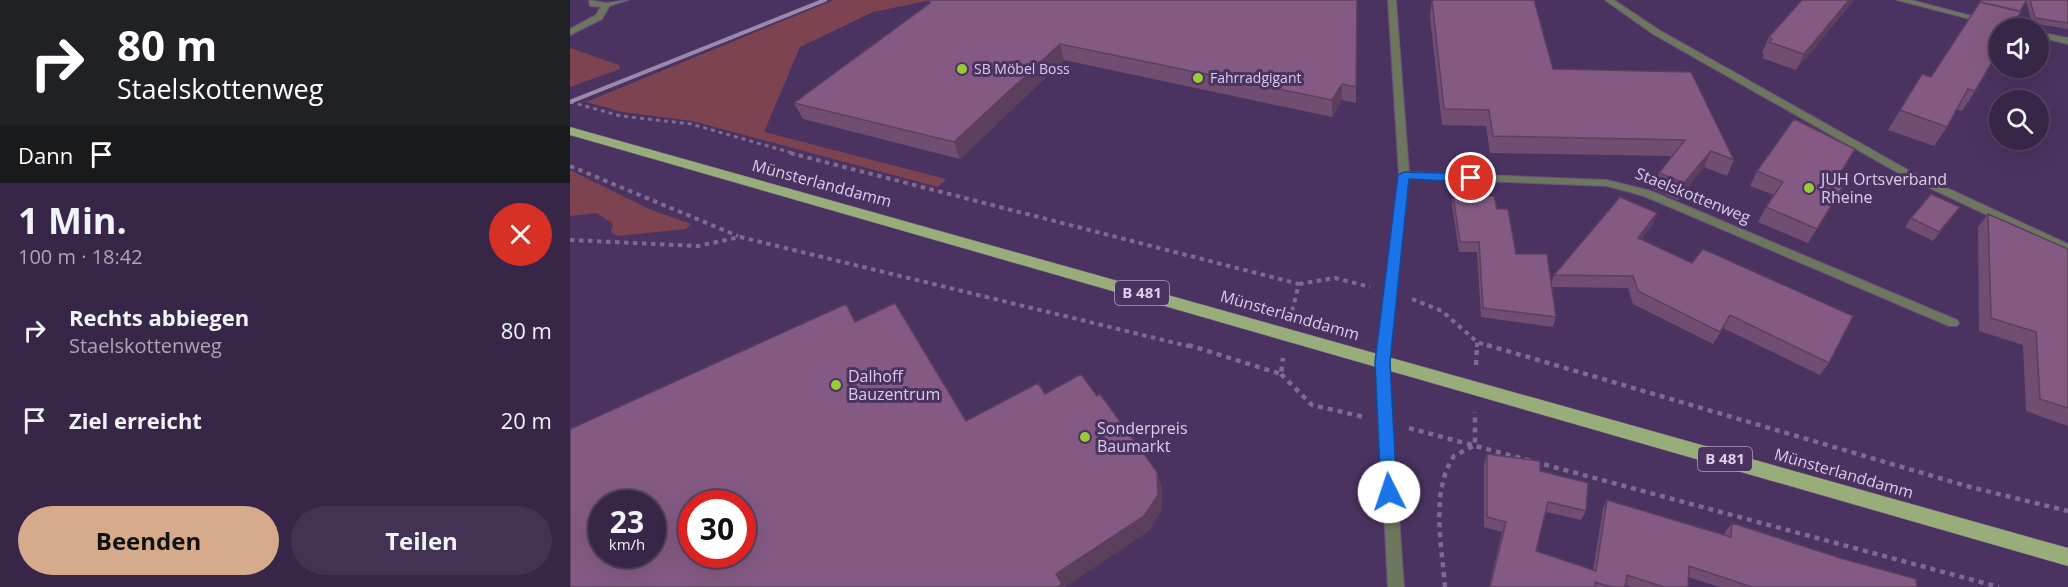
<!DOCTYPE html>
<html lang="de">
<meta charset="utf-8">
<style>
body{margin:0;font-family:"Open Sans",sans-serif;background:#433253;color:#f1f3f6;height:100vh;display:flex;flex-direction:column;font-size:22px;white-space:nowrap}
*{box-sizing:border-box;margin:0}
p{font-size:20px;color:#aba5b4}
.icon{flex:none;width:33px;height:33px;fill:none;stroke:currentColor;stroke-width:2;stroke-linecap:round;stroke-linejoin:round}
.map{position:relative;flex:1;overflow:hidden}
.side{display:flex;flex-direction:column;background:#382649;width:570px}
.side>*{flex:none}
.banner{background:#202124;color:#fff;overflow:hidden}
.controls{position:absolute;left:1419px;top:18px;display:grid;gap:12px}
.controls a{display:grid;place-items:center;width:60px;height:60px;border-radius:50%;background:#382649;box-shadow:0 6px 24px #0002,0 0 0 2px #524361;font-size:30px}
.speed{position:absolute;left:18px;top:490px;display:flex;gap:12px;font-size:30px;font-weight:700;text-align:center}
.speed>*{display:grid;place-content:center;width:78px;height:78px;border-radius:50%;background:#382649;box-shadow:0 6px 24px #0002,0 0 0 2px #524361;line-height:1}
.speed small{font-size:15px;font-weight:400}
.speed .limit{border:9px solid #d22;background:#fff;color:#111}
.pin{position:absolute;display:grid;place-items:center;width:51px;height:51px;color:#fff;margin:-26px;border:3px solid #fff;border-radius:50%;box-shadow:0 2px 6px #0007}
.me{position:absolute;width:66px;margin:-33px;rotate:356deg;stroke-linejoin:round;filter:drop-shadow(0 0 4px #0008)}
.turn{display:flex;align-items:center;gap:21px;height:126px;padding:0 18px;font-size:27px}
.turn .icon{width:78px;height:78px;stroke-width:2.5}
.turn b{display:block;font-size:42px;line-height:51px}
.then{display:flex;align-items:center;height:57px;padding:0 18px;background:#0003;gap:12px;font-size:22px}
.round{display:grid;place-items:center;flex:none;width:63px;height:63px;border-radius:32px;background:#433253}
.overview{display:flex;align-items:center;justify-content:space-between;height:102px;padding:0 18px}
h1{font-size:36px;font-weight:700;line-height:45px}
.action{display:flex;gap:12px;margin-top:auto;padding:12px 18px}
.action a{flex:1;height:69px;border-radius:36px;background:#d6ab8b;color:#111;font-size:24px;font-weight:700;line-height:69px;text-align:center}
.action a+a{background:#433253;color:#f1f3f6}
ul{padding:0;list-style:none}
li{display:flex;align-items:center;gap:18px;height:90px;padding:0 18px}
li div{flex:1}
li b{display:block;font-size:22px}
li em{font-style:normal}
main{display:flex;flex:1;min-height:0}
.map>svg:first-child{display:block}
</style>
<main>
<section class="side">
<div class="banner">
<div class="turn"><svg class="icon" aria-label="right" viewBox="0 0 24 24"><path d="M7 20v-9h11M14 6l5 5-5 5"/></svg><div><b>80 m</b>Staelskottenweg</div></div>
<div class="then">Dann<svg class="icon" aria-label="arrive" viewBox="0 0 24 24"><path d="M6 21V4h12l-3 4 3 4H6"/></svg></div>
</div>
<div class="overview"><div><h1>1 Min.</h1><p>100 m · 18:42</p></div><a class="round" style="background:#d93025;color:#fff"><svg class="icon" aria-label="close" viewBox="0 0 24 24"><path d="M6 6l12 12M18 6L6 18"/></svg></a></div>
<ul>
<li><svg class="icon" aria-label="right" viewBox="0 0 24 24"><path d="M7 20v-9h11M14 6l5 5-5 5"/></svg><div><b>Rechts abbiegen</b><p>Staelskottenweg</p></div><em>80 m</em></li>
<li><svg class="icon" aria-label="arrive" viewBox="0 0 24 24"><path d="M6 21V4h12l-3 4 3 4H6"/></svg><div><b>Ziel erreicht</b></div><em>20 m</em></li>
</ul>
<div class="action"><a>Beenden</a><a>Teilen</a></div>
</section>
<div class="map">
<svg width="1498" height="587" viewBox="0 0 1498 587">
<rect width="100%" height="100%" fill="#4b3361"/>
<path fill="#7e4350" d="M264,0H361L303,12L230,47L194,132L376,179L368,187L122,121L53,112L16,102Z
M0,48L49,65L50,69L0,87Z
M0,170L79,209L121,224L116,229L47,236L41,232L43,224L27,213L0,216Z"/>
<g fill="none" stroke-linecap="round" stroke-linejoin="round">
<g stroke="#68527c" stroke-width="2">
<path id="service" d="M1035,0H1044L1089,30L1338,170L1498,244V253L1330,174L1083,34Z
M33,3L40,5L32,19L0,35V29L26,15Z"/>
</g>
<g stroke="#68527c" stroke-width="2">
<path id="minor" d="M19,0L36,3L58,0L36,7L20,6Z
M818,0H826L839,172L1037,180L1081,191L1387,320L1389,323L1387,326H1379L1074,196L1037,186L839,178L818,361L834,587H818L806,361L829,175Z
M1327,0H1341L1447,28H1435Z
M1468,32L1498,38V44L1468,37Z"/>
</g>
<g stroke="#68527c" stroke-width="1">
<path id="primary" d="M0,127L1498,548V566L0,135Z"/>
</g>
<path stroke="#7f6b92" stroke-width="3" stroke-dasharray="4 4" stroke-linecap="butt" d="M0,102L51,116L121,124L226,154"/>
<path stroke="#7f6b92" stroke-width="4" stroke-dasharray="4.5 4.5" stroke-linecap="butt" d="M220,153L729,284L721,315
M0,166L168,236
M0,240L128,246L170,237L622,347
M729,284L765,278L800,287
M842,299L872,311L907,342L922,347
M907,347V342"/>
<path stroke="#7f6b92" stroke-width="4.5" stroke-dasharray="5 5" stroke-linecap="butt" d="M618,345L711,374L713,358
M917,345L1400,487L1498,511
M906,365L907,345
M711,374L742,405L794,417
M839,428L1429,587
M875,587C872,546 860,492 884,456L905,445V412"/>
<use href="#service" fill="#6c775e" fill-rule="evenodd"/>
<use href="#minor" fill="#6c775e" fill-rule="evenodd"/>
<use href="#primary" fill="#98ad7a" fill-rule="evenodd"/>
<path stroke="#9a89ad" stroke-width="4" d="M0,102L255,0"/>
</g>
<path fill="#724d72" d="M862,0H964L983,69L1164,160L1157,176L1134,167L1108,200L1083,189L1089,173L1102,156L920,153L916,126L872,125L860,16Z
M1232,0H1283L1281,4L1226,70L1192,58L1194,54L1192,53L1199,37Z
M1410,0H1498V29L1462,23L1456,1L1405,91L1392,111L1386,109L1377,127L1364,146L1318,130L1330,110L1361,77L1411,1Z
M360,3L786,87V103L772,100L762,117L494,60L390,159L233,119L224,103Z
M1187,171L1271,172L1280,175L1238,243L1188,222L1196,207L1204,195L1180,186Z
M883,195L927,209L946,254L981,284L984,275L1087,213L1082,225L1071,239L1259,363L1250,375L1153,328L1143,344L1063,304L1058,288L982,287L986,317L983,327L911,317L907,252H889L882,205Z
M1390,207L1363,241L1335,227L1341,218Z
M1418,214L1498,249V426L1456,411L1453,345L1409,331L1408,227Z
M917,454L970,471L1016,511L1011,520L976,512L966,551L1023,570L1033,509L1037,500L1155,536V532L1162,523L1347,587H1149L1118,577V587H1061L1056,585L1055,587H919L932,532L914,527V464Z"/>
<path fill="#5c3f5c" d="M1279,0H1283L1281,4L1226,70L1234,54Z
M490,44L494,60L390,159L384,142Z
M772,84V100L762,117V100Z
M1141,151L1134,167L1108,200L1114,183Z
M1087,213L1082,225L1063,250L1068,238Z
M587,472L592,487V510L579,531L495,587H488L486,574Z"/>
<path fill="#845a84" stroke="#5c3f5c" stroke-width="1.5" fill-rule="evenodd" d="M359,0H787L786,87L772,84L762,100L490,44L384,142L224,103L360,3Z
M862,0H964L983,69L1121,72L1164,160L1141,151L1114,183L1089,173L1115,140L923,136L919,110L874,109Z
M1232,0H1279L1234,54L1199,42L1202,39L1199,37Z
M1412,0H1457L1450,11L1410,2Z
M1460,0H1498V23L1465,18Z
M1410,2L1451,12L1441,28H1430V49L1405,91L1398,89L1377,127L1330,110L1352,74L1361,77Z
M1224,119L1285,149L1271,172L1280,175L1247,229L1196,207L1213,182L1187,171Z
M1361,194L1390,207L1369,232L1341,218Z
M883,195L924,196L927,209H938L946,254H977L986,317L913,308L909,242H890Z
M1050,197L1087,213L1068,238L1122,263L1133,249L1283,316L1259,363L1160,315L1150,332L1068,291L1063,276L984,275Z
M1418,214L1498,249V408L1470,399L1466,332L1421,318Z
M325,303L396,421L468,383L475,394L511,374L527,396L530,394L587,472L588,495L574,516L486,574L492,584L488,587H0V429L276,304L285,322ZM32,504H82V555H32ZM122,504H172V555H122Z
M917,454L970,461V471L1018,483L1016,511L978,502L966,551L1026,571L1037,500L1161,537L1162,523L1270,558L1346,579L1347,587H1182L1119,566L1118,587H1094L1057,575L1055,587H1041L1025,582V587H920L936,522L917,517Z"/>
<path fill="#1a73e8" stroke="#114b97" stroke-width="1.5" d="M834,172L901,174L907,178L901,182L839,179L820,362L827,492L825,498L819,500L813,498L811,492L805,362L828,175Z"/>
<g fill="#99cb36" stroke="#4b3361" stroke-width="2">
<circle cx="392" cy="69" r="6"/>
<circle cx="628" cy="78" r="6"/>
<circle cx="1239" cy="188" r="6"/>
<circle cx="266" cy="385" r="6"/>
<circle cx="515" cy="437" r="6"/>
</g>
<g text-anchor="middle" stroke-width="6" stroke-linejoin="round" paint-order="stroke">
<g font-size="14" fill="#dbceea" stroke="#4b3361" text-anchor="start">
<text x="404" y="74">SB Möbel Boss</text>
<text x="640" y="83">Fahrradgigant</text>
</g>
<g fill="#4b3361" stroke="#b0a0c1" stroke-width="1.5">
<rect x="545" y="281" width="54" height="24" rx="4.5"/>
<rect x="1128" y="447" width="54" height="24" rx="4.5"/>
</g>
<g font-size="15" font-weight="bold" fill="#dbceea">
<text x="572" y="298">B 481</text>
<text x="1155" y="464">B 481</text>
</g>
<g font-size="16" fill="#dbceea" stroke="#4b3361" text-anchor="start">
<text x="1251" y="185">JUH Ortsverband<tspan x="1251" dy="18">Rheine</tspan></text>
<text x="278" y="382">Dalhoff<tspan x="278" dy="18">Bauzentrum</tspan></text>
<text x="527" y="434">Sonderpreis<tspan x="527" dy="18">Baumarkt</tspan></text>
</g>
<g font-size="16" fill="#dbceea" stroke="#4b3361">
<text transform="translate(252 183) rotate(15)" y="6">Münsterlanddamm</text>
<text transform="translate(1123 195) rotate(22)" y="6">Staelskottenweg</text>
<text transform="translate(720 315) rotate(16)" y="6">Münsterlanddamm</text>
<text transform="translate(1274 473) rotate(16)" y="6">Münsterlanddamm</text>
</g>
</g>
</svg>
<div class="controls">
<a><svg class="icon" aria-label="sound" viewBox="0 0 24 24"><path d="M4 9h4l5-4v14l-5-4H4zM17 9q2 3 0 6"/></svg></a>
<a><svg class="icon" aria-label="search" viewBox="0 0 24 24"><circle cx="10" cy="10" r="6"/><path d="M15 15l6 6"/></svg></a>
</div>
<div class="speed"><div>23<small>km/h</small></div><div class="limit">30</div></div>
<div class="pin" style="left:901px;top:178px;background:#d93025"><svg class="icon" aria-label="arrive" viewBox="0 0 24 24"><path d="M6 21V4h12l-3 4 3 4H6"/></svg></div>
<svg class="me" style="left:819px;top:492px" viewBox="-20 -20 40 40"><circle r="19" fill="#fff"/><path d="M0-13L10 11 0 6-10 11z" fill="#1a73e8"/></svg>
</div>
</main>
